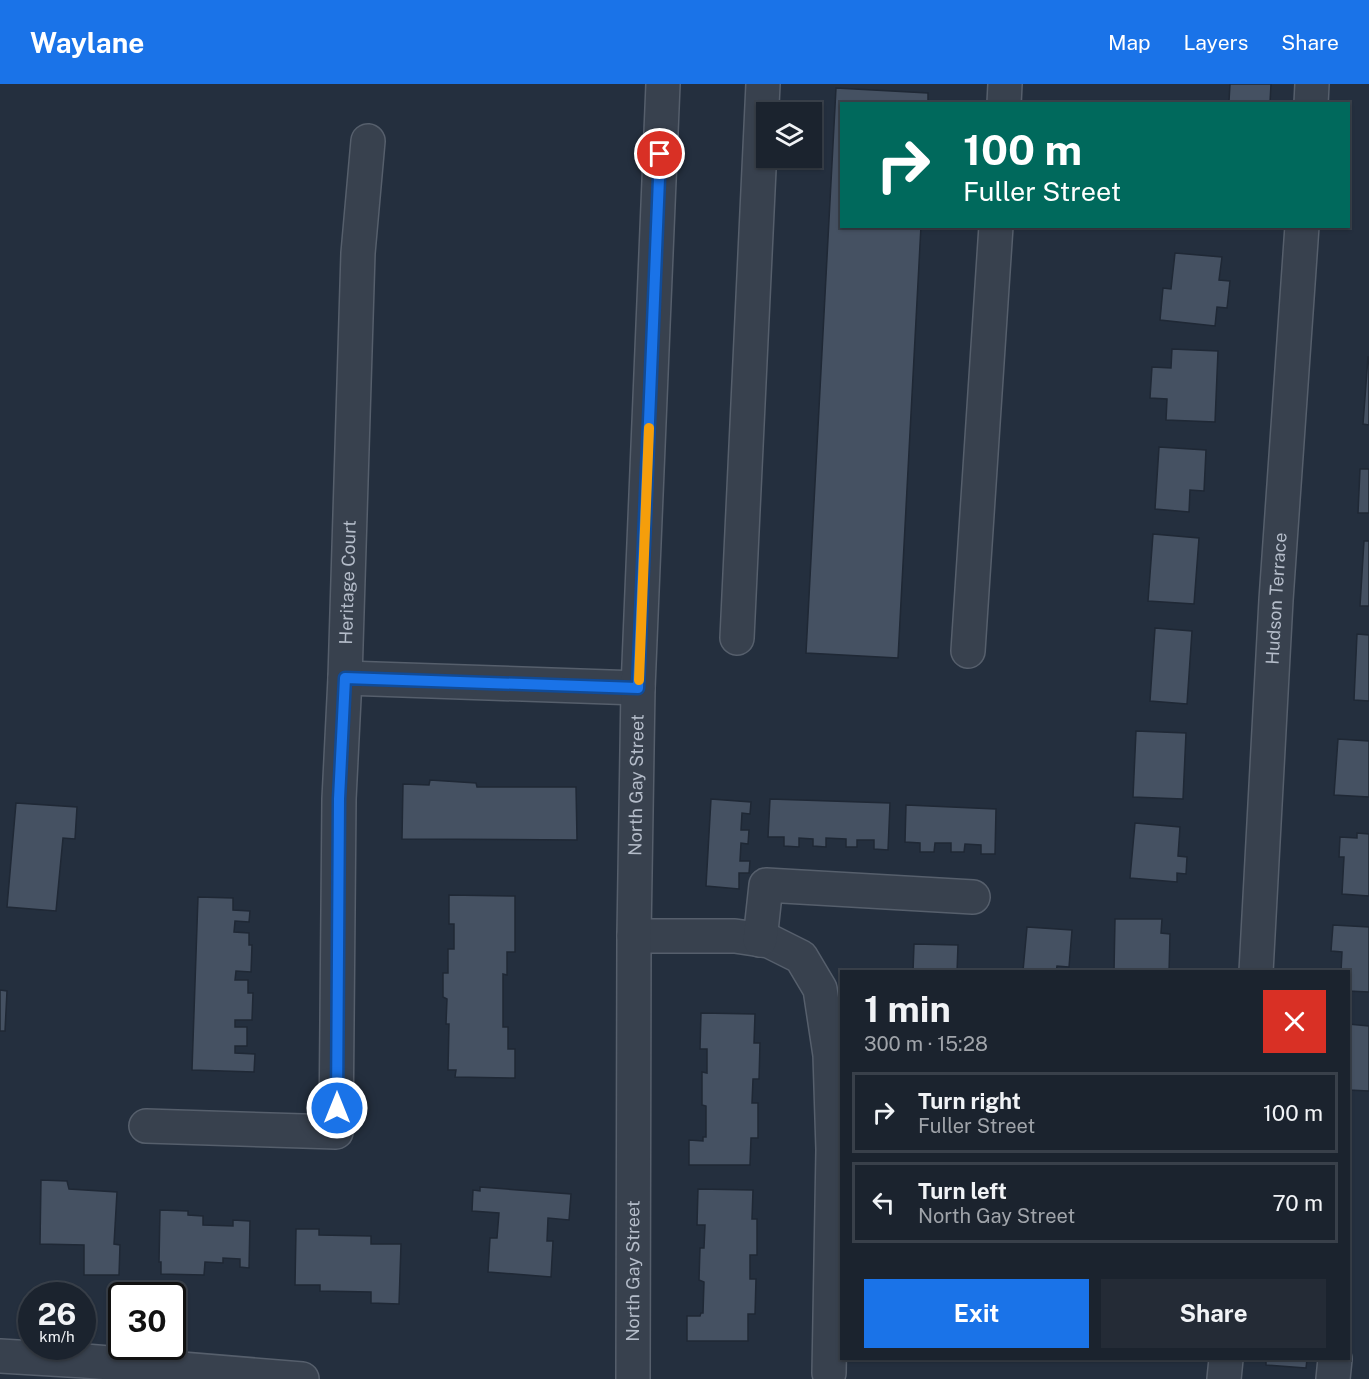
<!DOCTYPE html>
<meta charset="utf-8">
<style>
body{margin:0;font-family:"Public Sans",sans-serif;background:#242b36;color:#f1f3f6;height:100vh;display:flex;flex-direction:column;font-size:22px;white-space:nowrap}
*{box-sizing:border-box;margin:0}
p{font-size:20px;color:#a0a4aa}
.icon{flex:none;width:33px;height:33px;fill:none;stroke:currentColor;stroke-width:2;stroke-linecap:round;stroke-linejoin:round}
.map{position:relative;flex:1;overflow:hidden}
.side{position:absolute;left:840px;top:886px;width:510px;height:390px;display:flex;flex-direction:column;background:#1b232e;border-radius:0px;box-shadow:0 2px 4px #0004,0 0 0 2px #39404a}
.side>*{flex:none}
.hud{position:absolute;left:840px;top:18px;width:510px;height:126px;border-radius:0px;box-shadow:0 2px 4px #0004,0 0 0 2px #39404a;background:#00695c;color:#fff;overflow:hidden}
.fabs{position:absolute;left:756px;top:18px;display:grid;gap:12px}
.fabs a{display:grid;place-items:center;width:66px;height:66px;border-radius:0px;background:#1b232e;box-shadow:0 2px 4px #0004,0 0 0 2px #39404a;font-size:30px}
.speed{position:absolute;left:18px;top:1198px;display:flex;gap:12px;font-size:30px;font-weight:700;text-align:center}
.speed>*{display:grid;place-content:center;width:78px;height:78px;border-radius:50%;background:#1b232e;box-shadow:0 2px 4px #0004,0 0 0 2px #39404a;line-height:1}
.speed small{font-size:15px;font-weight:400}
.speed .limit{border:3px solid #111;border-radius:9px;background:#fff;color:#111}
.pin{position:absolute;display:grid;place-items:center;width:51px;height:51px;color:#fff;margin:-26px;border:3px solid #fff;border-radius:50%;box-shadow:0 2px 6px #0007}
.me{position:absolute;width:66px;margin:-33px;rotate:0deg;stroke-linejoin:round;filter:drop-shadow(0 0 4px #0008)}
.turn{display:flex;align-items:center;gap:21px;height:126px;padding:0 24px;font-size:27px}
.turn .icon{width:78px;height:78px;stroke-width:2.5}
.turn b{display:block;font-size:42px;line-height:51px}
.round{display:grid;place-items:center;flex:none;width:63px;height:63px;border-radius:0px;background:#242b36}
.summary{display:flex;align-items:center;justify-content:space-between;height:102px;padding:0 24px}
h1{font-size:36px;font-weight:700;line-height:45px}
.primary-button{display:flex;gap:12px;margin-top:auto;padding:12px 24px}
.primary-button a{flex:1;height:69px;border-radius:0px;background:#1a73e8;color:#fff;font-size:24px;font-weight:700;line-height:69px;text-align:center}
.primary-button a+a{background:#242b36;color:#f1f3f6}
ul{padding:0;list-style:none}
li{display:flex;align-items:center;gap:18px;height:81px;margin:0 12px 9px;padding:0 12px;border:3px solid #39404a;border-radius:0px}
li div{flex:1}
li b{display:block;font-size:22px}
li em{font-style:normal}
header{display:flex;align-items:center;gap:36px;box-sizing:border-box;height:84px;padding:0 30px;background:#1a73e8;color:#fff}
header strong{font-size:28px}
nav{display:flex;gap:33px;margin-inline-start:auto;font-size:21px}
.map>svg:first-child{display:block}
</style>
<header>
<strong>Waylane</strong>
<nav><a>Map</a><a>Layers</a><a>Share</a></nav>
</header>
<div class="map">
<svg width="1369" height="1295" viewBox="0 0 1369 1295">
<rect width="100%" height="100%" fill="#242f3e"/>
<path fill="#455162" stroke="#1f2835" stroke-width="1.5" d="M1230,0H1271L1270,19L1229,17Z
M836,4L928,9V20H842V142H921L898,574L806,569Z
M1175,169L1222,173L1219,196L1230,197L1227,224L1217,223L1215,242L1160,236L1163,204L1171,205Z
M1172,265L1218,267L1215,338L1166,336L1167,315L1150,314L1152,283L1171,284Z
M1368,273H1369V341L1363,340Z
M1159,363L1206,366L1204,407L1190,406L1189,428L1155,425Z
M1360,385H1369V429H1358Z
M1153,450L1199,454L1194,520L1148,517Z
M1364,457H1369V522H1360Z
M1155,544L1192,547L1187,620L1150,617Z
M1357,550L1369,551V617L1354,616Z
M1136,647L1186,649L1183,715L1133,713Z
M1338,655L1369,657V713L1334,711Z
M430,696L476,699L477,703H576L577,756L402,755L403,700L429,701Z
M711,715L751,718L750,730L742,729L741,746H749L748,760L741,759L740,777H750L749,789H739V805L706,802Z
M770,715L890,719L888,766L874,765V756H857V763H846V755L826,754V763L813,762V755L799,754V763L784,762V753H768Z
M16,719L77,723L75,755L63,754L56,827L7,823Z
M906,721L996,725L995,770H981V761L965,760L964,768H951V759H935L934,768H920V759L905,758Z
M1135,739L1180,743L1178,772L1187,773L1186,790L1177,789V798L1130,794Z
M1357,749L1369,750V812L1342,810L1344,773H1339L1340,753L1357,754Z
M449,811L515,812V868H507V891L503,890V943H508V965H515V994L455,993L456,986H448L449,940H446L447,915L443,913V889H448V865H454V840H449Z
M198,813L233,814V826L250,827L249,838L235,837L234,848L249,849V861H252L251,888L236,887L235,896H248V909H253L252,936H235V943H247V962H235V969L255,970L254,988L192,986Z
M1115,835H1162L1161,849L1170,850L1169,888H1114Z
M1333,841L1369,843V908L1348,907V888H1341L1342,868L1331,867Z
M1027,843L1072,846L1069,883L1057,882L1056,888L1023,887Z
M914,860L958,861L957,888H913Z
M0,906L7,907L5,947H0Z
M701,929L755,930L754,959H760L759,995H753L752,1019H758V1054H751L750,1081H689V1056L703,1057V1053H706V1022L702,1021V988L707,989V965H700Z
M1348,940L1369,942V1007L1348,1006Z
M41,1096L67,1097L69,1105L117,1108L114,1160L120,1161L119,1191H84V1161L40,1160Z
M480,1103L571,1110L569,1136L548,1134L547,1157H553L551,1193L488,1188L490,1154H497L499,1129L472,1127L473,1106L480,1107Z
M698,1105L753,1106L752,1135H757V1171H750V1195H756L755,1230H748V1257H687V1232H700L701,1229H703L704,1198L699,1196L700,1164H704L705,1141H697Z
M160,1126L188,1127V1131L203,1132V1141L233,1142V1136L250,1137L249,1184L240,1183V1175L223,1174V1179L205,1178L204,1191L161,1190V1178H159Z
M296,1145H319V1151L371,1152V1160H401L399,1220L371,1219V1208L320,1207V1201H295Z
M1266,1275H1307L1306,1284L1266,1281Z"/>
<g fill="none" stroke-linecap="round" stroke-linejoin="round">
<g stroke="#565f6c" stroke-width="36">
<g id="minor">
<path d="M1004,20L1005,0"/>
<path d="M1311,20L1312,0"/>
<path d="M737,554L763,0"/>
<path d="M968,567L996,142"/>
<path d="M345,594L638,604"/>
<path d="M634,852H735L769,857L801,873L820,905L830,971L833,1066L829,1289"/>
<path d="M760,856L766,801L973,813"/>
<path id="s1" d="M1256,888L1276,516L1302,142"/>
<path id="s2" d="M146,1042L336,1048L339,715L345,594L358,169L368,57"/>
<path d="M0,1272L85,1277L302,1295"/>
<path id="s3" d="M633,1295L634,852L638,604L663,0"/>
<path d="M1224,1295L1226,1275"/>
<path d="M1333,1295L1335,1275"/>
</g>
</g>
<use href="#minor" stroke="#38414e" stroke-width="33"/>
</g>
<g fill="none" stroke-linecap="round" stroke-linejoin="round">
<g stroke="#114b97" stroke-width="15">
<path id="route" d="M337,1024L339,715L345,594L638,604L660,70"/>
</g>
<use href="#route" stroke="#1a73e8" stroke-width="10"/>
<path stroke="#f59e0b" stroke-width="10" d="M639,596L649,344"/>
</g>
<g text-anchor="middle" stroke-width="4.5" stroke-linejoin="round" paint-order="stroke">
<g font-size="18" fill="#b4bcc9" stroke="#1d2633">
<text dy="6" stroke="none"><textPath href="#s2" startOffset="740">Heritage Court</textPath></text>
<text dy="6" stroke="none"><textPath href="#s1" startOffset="374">Hudson Terrace</textPath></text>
<text dy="6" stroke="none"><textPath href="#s3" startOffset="594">North Gay Street</textPath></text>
<text dy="6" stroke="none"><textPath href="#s3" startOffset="108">North Gay Street</textPath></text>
</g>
</g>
</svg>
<div class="fabs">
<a><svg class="icon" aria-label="layers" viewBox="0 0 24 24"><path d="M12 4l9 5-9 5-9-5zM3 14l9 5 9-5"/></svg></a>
</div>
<div class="speed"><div>26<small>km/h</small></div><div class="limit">30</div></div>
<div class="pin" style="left:660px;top:70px;background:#d93025"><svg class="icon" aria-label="arrive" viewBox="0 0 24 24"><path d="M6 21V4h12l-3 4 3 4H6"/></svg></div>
<svg class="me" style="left:337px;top:1024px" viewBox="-20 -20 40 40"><circle r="17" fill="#1a73e8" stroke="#fff" stroke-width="3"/><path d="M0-11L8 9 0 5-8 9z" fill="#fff"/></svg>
<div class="hud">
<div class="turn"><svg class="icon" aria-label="right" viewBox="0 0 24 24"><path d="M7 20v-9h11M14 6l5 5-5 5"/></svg><div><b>100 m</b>Fuller Street</div></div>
</div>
<section class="side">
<div class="summary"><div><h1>1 min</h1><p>300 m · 15:28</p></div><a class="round" style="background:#d93025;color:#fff"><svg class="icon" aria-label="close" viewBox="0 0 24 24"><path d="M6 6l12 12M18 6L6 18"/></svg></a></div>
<ul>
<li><svg class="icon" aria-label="right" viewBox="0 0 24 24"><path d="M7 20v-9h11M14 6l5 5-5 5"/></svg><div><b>Turn right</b><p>Fuller Street</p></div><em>100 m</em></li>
<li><svg class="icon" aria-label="left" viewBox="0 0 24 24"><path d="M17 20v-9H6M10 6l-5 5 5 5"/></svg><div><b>Turn left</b><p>North Gay Street</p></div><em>70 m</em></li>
</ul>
<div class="primary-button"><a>Exit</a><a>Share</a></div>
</section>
</div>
